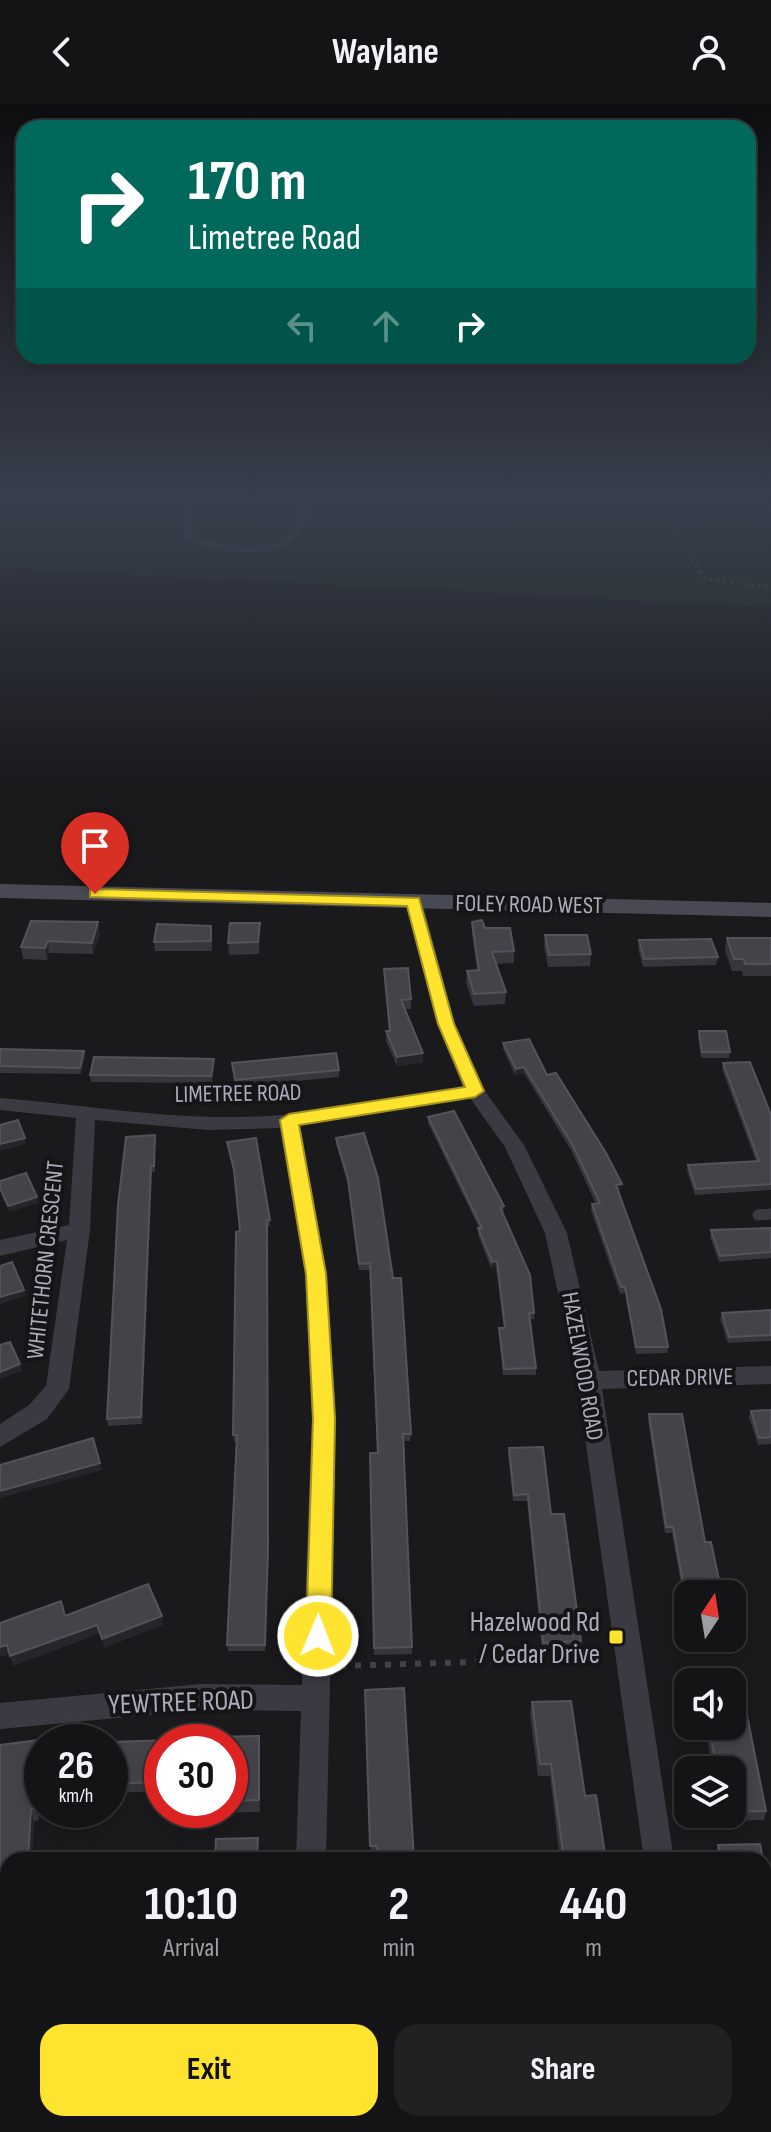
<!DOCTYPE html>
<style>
body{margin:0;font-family:"Sofia Sans Condensed",sans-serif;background:#212123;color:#f1f3f6;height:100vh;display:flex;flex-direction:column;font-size:30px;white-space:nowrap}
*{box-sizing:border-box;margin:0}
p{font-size:26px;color:#9d9ea1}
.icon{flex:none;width:44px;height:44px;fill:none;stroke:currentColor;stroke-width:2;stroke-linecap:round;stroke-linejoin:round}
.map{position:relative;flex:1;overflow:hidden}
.side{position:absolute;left:0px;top:1748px;width:772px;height:280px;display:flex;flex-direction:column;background:#141416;border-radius:24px 24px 0 0;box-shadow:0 4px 12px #0003,0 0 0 2px #333335}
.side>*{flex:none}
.guide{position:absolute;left:16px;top:16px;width:740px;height:244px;border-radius:24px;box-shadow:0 4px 12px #0003,0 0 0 2px #333335;background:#00695c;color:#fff;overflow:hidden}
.needle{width:52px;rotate:12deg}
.controls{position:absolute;left:674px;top:1476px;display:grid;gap:16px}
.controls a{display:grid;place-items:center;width:72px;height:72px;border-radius:16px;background:#141416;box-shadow:0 4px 12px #0003,0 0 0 2px #333335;font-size:40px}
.speed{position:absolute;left:24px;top:1620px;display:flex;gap:16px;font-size:40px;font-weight:700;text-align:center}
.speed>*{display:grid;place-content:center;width:104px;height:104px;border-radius:50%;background:#141416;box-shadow:0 4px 12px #0003,0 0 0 2px #333335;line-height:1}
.speed small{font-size:20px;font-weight:400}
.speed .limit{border:12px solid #d22;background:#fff;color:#111}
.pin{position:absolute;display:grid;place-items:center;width:68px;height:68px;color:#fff;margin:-82px -34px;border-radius:50% 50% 50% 0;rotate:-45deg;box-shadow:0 0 8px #0007}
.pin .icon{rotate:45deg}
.me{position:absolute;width:88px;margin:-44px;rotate:1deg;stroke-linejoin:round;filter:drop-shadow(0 0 6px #0008)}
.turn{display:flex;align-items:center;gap:28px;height:168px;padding:0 40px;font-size:36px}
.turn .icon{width:104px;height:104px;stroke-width:2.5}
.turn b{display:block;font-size:56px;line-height:68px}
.lanes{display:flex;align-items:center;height:76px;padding:0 40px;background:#0003;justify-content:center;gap:40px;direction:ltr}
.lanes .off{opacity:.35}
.eta{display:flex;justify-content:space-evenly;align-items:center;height:136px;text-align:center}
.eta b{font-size:48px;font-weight:700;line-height:56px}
.button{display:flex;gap:16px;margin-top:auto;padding:16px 40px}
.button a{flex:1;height:92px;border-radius:24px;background:#ffe42f;color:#111;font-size:32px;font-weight:700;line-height:92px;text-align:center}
.button a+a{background:#212123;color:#f1f3f6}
header{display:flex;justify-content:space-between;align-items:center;height:104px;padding:0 40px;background:#141416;font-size:36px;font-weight:700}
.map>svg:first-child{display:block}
</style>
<header><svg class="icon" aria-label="back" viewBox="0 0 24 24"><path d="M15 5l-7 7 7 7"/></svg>Waylane<svg class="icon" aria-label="person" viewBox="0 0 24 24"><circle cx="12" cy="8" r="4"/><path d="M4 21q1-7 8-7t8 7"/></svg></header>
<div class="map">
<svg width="771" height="2028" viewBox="0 0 771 2028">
<rect width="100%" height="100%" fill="#1a1a1d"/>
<path fill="#1f2822" d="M771,397V503L0,464V398Z"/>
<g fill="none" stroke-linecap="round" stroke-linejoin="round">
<path stroke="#404149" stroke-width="3" stroke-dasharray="3 4" stroke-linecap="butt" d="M771,404L708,405L674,421V428L705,475L771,483"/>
<path stroke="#404149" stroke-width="6" stroke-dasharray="6 9" stroke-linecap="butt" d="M340,1562L607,1554"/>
<path stroke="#3b3a42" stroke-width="7" d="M192,397L188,432C217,445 282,458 301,422C305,415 304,405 305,397"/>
<path stroke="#3b3a42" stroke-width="11" d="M758,1111L771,1110"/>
<path fill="#3b3a42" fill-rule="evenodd" d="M414,792L422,797L455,920L484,986L524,1041L567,1129L599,1267L771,1262V1280L602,1285L674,1756H644L577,1276L545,1129L505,1043L470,994L300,1022L327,1170L336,1315L326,1756H296L301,1607L201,1606L0,1625V1599L201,1580L302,1581L312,1315L305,1170L280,1024L208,1026L95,1016L90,1126L69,1285L47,1315L0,1343V1320L29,1301L46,1282L67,1136L0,1152V1136L69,1121L76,1014L0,1006V994C79,1000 155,1014 235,1013C312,1013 388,996 463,983L437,920L406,797Z
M290,2020H324V2028H290Z
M684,2020H718L719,2028H685Z"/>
<path fill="#484952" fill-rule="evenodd" d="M0,780L771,799V813L0,794Z"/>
</g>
<path fill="#37363b" d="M31,817L100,830L93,850L49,849L47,856L23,855L21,843Z
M472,818L485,824L514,847V859L496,860L506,888L505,900L474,902L466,879L467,867L477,866L472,830Z
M260,819L259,850L229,851L228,839Z
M211,822L212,847H155L154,838Z
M545,831L591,850L590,862L548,863L544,843Z
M727,834H771V872H743L742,867H732L725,846Z
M639,836L718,853L716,861L643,863L638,844Z
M384,865L411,895V905H405L423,949V958L397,962L386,937V927H389Z
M699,927L730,948L729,954H701L698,933Z
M503,939L547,971L621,1086H618L668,1243L667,1249L636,1250L625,1189L620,1190L591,1106L592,1100H596L571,1046L524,969L515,971L503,945Z
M0,945L84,947L85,953L81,970L0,969Z
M214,955V962L212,979L91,978L90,971Z
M232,959L339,966V973L235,983Z
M723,959L771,1011V1086L695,1091L687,1067L688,1061L756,1057L722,965Z
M428,1013L504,1102L503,1109L534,1209V1215H530L536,1264V1271H503L499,1231V1224H504L496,1164H491L478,1131L479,1124L428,1019Z
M364,1029L411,1330L410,1337H404L412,1550L374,1551L370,1349H377L370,1166H359L348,1081L336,1040V1034Z
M155,1031V1068H152L142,1320L108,1322L107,1315Z
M227,1038L270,1116V1122L267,1123L269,1449L265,1547H228L227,1541L237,1338H234L233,1331L240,1127L235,1073Z
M771,1124V1154L719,1158L710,1133L711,1126Z
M771,1206V1237L728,1239L720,1215L722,1209Z
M771,1306V1340L758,1341L749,1313L751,1307Z
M649,1310L705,1438L688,1490V1520L672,1429H665L648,1316Z
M509,1344L551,1410L581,1537L580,1544L542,1545L527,1397H513L508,1350Z
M691,1534H731V1536L730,1543H692Z
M404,1584L378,1753H371L365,1586Z
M532,1598L585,1692L606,1756H560L550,1672H538L530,1610Z
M705,1622H732L766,1707L764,1716L723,1717L721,1710H732V1666H713Z
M259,1632L260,1644V1708L219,1709V1706H230V1638Z
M39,1636V1716L34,1717L32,1756H8L20,2020L19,2028H0V1641Z
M162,1638V1687L110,1689V1647Z
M718,1741L763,1756H715V1753Z
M764,1759L771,1790V1822L764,1823Z
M764,1846H771V2028H767L764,2012Z"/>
<path fill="#262529" d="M98,818L100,830L93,850L92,839Z
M48,837L49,849L47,856L45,844Z
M84,947L85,953L81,970L80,964Z
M423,949V958L397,962V953Z
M524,963V969L515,971L516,965Z
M25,1034L26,1040L0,1047V1040Z
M151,1062L152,1068L142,1320L141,1313Z
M622,1080L621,1086L615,1087L616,1081Z
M37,1093L38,1099L9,1108L8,1102Z
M497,1157L496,1164H491L492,1158Z
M24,1186L25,1192L0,1200V1193Z
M20,1260L22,1267L0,1275V1268Z
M100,1359L102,1366L0,1394V1387Z
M162,1512L163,1521L104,1544L102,1535Z
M97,1521L99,1530L13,1562L10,1552Z
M7,1541L9,1551L0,1553V1543Z
M259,1632L260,1644V1708L259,1696Z
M39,1636L42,1646V1658L39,1716L36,1705Z
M31,1705L34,1717L32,1756H28Z
M15,2020H20L19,2028H15Z"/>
<path fill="#434349" stroke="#54535b" stroke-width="2" d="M482,816L485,824H510L514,847L492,848L506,888L474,890L467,867L479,866L472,818Z
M31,817L98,818L92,839L48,837L45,844L21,843Z
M230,819H260L258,838L228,839Z
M157,820L211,822V837L154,838Z
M545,831H587L591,850L549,851Z
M727,834H771V860H745L744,855H734Z
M711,835L718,853L644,855L639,836Z
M408,864L411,895L401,896L423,949L397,953L386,927H390L384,865Z
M699,927H726L730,948H702Z
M529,935L547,971L556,969L606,1049L622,1080L616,1081L661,1205L668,1243H636L625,1183H621L592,1100L600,1099L572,1040L524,963L516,965L503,939Z
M0,945L84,947L80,964L0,962Z
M336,949L339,966L235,976L232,959Z
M94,953L163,954L214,955L211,972L90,971Z
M750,958L771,1011V1080L696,1085L688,1061L759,1057L723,959Z
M454,1007L504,1102L500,1103L530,1171L534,1209H529L536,1264L504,1265L499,1224H505L497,1157L492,1158L478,1124H482L428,1013Z
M18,1016L25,1034L0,1040V1021Z
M364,1029L378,1074L393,1174H401L411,1330H403L412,1543L374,1544L370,1349H378L370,1159L359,1160L348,1075L336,1034Z
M155,1031L154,1062H151L141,1313L107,1315L118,1101L126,1033Z
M256,1034L270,1116H267L268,1442L265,1541H227L237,1331H233L236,1128L240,1127L234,1066L227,1038Z
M26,1069L37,1093L8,1102L0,1084V1077Z
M771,1124V1148L720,1152L711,1126Z
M12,1158L24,1186L0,1193V1162Z
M771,1206V1231L729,1233L722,1209Z
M10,1238L20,1260L0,1268V1241Z
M771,1306V1333L759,1334L751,1307Z
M649,1310H682L705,1438H711L722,1490H688V1506L673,1423H666Z
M93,1334L100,1359L0,1387V1361Z
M543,1343L551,1410H564L581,1537L543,1539L528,1390L514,1391L509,1344Z
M148,1480L162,1512L102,1535L97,1521L10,1552L7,1541L0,1543V1519L61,1497L65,1512Z
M693,1534H731V1536L694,1537Z
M404,1584L414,1756H378L377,1742H370L365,1586Z
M732,1591H743L766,1707L732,1708V1666H717L709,1622H732Z
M571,1597L585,1692L596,1691L606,1756H564L551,1660H540L532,1598Z
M259,1632V1696L230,1697V1638H219V1633Z
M39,1636L36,1705H31L28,1756H8V2020H15V2028H0V1641Z
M172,1636L171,1638H162V1678L110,1680L111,1638Z
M258,1734L257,1756H215L216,1735Z
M760,1740L763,1756H721L718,1741Z
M764,1759L771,1790V1811L764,1812Z
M764,1846H771V2017L764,1979Z
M184,2020H232V2028H184Z
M382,2020H430V2028H382Z"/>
<linearGradient id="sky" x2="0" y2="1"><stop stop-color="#0e0e10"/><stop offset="0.58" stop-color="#383e4c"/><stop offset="1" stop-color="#383e4c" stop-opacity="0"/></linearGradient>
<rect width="771" height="681" fill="url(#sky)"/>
<path fill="#ffe42f" stroke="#a6941f" stroke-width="2" d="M95,785L419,794L454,920L484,987L475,993L299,1021L326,1170L335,1315L331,1532L327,1540L318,1543L310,1540L306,1532L313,1315L306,1170L280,1016L289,1010L465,983L438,920L407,802L90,793V786Z"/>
<rect fill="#ffe42f" stroke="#151518" stroke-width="3" x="608" y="1525" width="16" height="16" rx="4"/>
<g text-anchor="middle" stroke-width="8" stroke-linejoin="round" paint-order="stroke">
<g font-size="24" fill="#abadbd" stroke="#151518">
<text transform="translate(529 800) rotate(1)" y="8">FOLEY ROAD WEST</text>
<text transform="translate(238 989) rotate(-1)" y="8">LIMETREE ROAD</text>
<text transform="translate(45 1156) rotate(-84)" y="8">WHITETHORN CRESCENT</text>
<text transform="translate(583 1262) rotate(80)" y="8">HAZELWOOD ROAD</text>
<text transform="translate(680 1273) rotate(-1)" y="8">CEDAR DRIVE</text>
</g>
<g font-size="28" fill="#abadbd" stroke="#151518" text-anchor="end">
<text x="600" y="1527">Hazelwood Rd<tspan x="600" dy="32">/ Cedar Drive</tspan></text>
</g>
<g font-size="28" fill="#abadbd" stroke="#151518">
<text transform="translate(181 1597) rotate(-2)" y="10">YEWTREE ROAD</text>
</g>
</g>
</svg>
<div class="controls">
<a><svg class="needle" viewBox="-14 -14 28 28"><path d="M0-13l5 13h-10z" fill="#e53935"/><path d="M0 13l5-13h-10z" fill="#9d9ea1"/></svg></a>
<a><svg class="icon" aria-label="sound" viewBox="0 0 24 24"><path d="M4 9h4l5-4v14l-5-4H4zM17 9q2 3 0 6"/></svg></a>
<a><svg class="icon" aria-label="layers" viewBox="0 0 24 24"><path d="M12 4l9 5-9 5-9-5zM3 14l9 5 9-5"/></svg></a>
</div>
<div class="speed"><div>26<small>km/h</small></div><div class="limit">30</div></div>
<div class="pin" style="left:95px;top:790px;background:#d93025"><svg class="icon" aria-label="arrive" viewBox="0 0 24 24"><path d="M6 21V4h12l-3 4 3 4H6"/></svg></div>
<svg class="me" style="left:318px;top:1532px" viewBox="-20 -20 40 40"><circle r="17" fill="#ffe42f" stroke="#fff" stroke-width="3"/><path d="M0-11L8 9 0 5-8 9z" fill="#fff"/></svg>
<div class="guide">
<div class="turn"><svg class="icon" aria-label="right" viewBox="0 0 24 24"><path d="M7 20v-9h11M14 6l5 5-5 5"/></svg><div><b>170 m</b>Limetree Road</div></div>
<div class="lanes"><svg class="icon off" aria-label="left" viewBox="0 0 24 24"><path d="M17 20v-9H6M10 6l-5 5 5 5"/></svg><svg class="icon off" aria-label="ahead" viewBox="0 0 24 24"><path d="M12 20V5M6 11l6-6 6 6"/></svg><svg class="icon" aria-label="right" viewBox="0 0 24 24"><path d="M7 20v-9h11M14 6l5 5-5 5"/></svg></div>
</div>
<section class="side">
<div class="eta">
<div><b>10:10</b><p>Arrival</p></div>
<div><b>2</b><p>min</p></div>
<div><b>440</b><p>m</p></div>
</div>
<div class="button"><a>Exit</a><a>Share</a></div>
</section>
</div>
